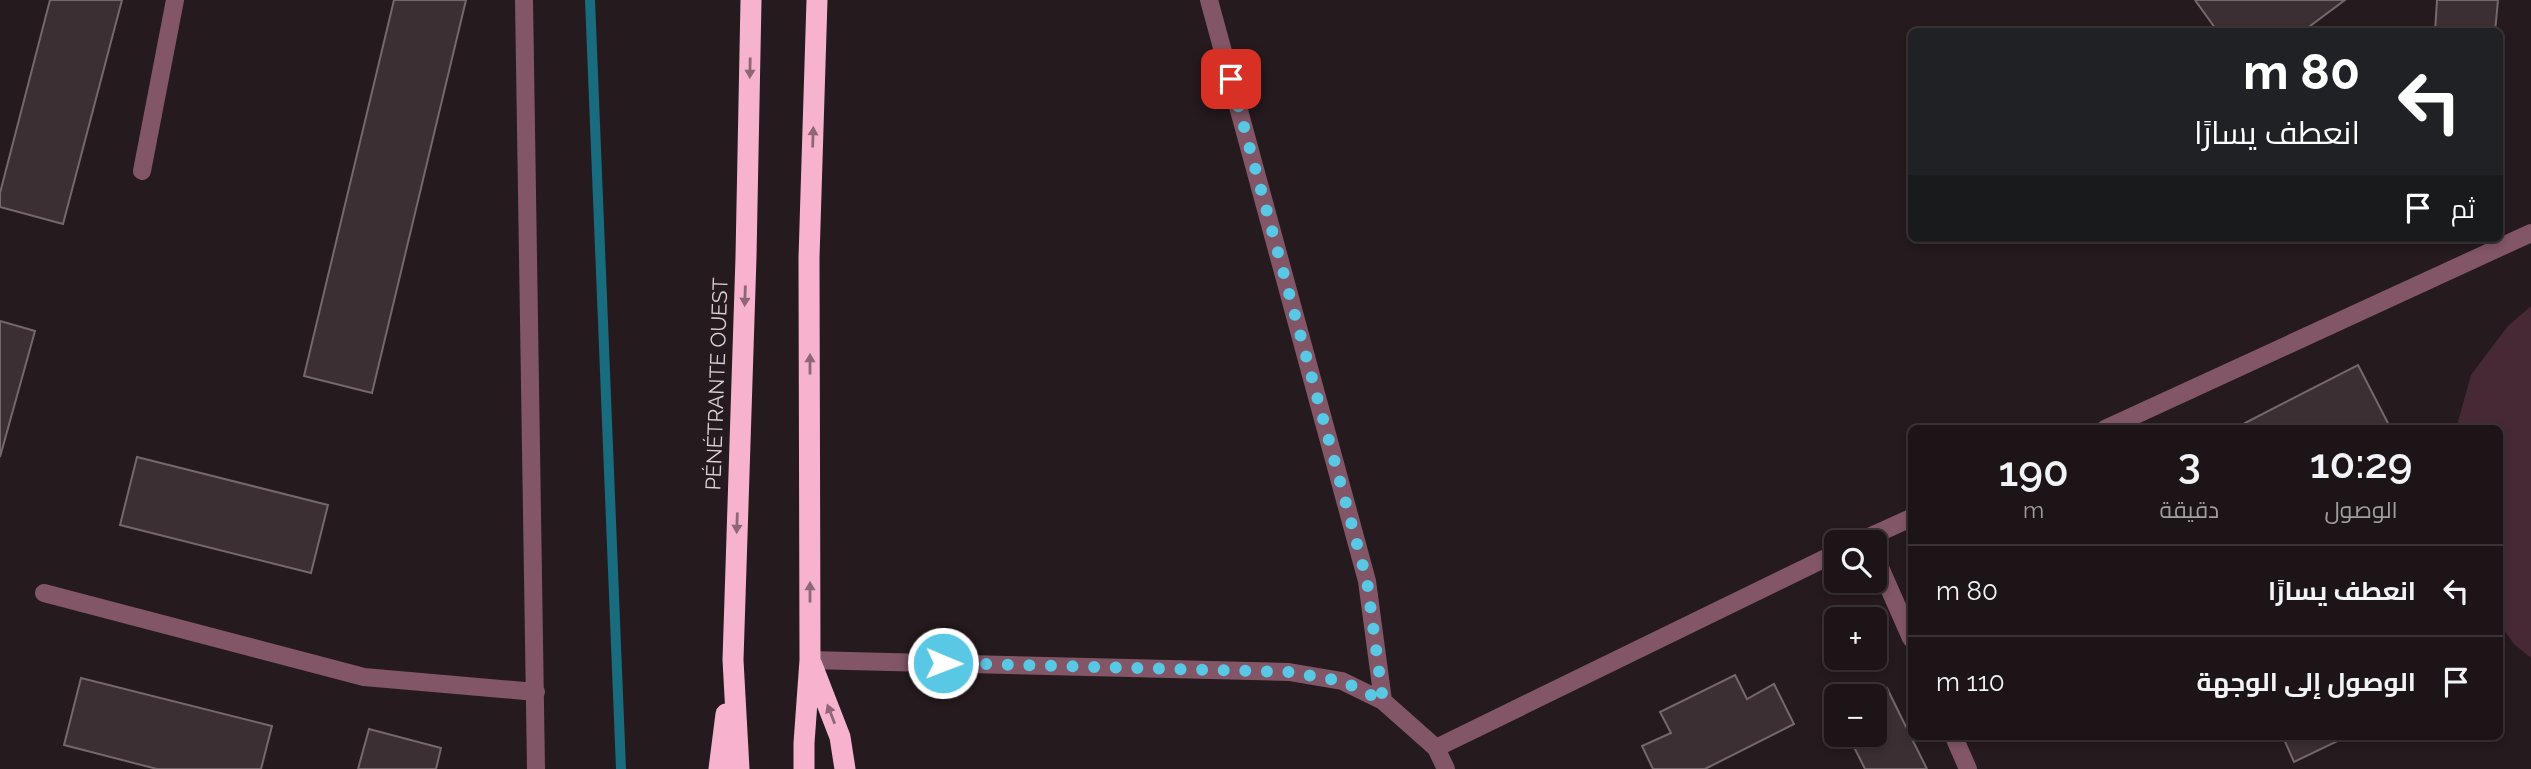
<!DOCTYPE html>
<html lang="ar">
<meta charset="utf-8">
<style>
body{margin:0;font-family:Raleway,Cairo,sans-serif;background:#292123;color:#f1f3f6;direction:rtl;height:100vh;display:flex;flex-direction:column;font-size:26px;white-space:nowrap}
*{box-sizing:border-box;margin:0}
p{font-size:23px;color:#a09ea1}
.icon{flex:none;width:38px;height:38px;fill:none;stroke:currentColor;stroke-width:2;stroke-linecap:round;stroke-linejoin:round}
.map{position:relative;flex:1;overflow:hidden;direction:ltr}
.panel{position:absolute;left:1908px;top:425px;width:595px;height:315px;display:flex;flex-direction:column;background:#1c1416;border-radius:10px;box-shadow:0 4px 10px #0003,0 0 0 2px #3a3335;direction:rtl}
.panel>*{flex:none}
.hud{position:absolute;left:1908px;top:28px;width:595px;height:214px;border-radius:10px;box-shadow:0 4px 10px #0003,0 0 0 2px #3a3335;direction:rtl;background:#202124;color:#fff;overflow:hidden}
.controls{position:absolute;left:1824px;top:530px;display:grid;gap:14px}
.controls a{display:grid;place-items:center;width:63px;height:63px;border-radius:10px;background:#1c1416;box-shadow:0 4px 10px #0003,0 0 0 2px #3a3335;font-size:35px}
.pin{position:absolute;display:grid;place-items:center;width:60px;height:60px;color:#fff;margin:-30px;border-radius:14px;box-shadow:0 4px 10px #0006}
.me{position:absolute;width:77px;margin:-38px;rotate:91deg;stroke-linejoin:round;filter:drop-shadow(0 0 5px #0008)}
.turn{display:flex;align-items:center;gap:24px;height:147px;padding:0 28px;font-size:32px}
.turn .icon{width:91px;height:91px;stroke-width:2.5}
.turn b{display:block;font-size:49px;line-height:60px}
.then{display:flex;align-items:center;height:66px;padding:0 28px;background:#0003;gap:14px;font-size:26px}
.eta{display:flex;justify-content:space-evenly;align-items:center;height:119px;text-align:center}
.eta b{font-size:42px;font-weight:600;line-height:49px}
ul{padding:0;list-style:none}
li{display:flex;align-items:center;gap:21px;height:91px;padding:0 28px;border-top:2px solid #3a3335}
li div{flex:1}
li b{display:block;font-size:26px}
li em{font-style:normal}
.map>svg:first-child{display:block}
</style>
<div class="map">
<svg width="2531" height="769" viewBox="0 0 2531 769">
<rect width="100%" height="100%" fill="#251a1e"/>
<path fill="#472935" d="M2531,306V658L2514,644L2499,623V429H2456L2471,375L2508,326Z"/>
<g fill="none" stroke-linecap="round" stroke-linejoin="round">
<path stroke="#186c7e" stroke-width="10" d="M590,0L621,769"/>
</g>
<path fill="#3b2f33" stroke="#75686d" stroke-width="2" d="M50,0H122L63,224L0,207V193Z
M394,0H466L372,393L304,376Z
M2195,0H2345L2302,32H2218Z
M2437,0H2498L2495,32H2435Z
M0,321L35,331L0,457Z
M2358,365L2391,429H2248L2245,423Z
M137,457L328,505L311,573L120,525Z
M1735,675L1747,699L1774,684L1794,724L1705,769H1653L1642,746L1671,733L1660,712Z
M81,678L272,726L261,769H157L64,745Z
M1887,688L1911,737L1927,769H1865L1848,735H1874V696H1870Z
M369,729L441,748L436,769H358Z
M2283,737H2343L2344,738L2294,762Z"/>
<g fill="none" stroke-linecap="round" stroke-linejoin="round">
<path stroke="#825667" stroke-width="18" d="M524,0L536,769
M1209,0L1367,581L1383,701
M142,171L175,0
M2105,429L2531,233
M1858,542L1911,518
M1874,554L1911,638
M44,593L364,677L536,692
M810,660L1289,672L1342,681L1383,701L1436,748L1446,769
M1954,737L1968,769
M1436,748L1836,553"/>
<path stroke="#f7b3cd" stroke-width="21" d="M812,665L840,737L845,769
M719,769L726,714
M739,769L733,660L746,257L751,0
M804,769V743L810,660L809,258L817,0"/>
</g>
<defs><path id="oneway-solid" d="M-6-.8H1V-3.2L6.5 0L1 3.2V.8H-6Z" transform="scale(1.75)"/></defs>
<g fill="#8e6676">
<use href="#oneway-solid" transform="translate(750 68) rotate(91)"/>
<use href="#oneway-solid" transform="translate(813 137) rotate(-88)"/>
<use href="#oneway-solid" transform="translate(745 296) rotate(92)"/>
<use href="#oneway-solid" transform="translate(810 364) rotate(-90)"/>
<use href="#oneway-solid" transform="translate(737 523) rotate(92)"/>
<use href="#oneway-solid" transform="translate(810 592) rotate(-90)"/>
<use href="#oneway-solid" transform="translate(831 714) rotate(-111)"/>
</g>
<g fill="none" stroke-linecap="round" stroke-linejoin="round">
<path stroke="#59c8e4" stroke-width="12" stroke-dasharray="0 21.6" d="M943,663L1289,672L1342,681L1383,701L1367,581L1231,79"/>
</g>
<g text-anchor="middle" stroke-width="7" stroke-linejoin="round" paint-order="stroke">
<g font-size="21" fill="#dad2d4" stroke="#251a1e">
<text transform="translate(717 384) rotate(-88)" y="7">PÉNÉTRANTE OUEST</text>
</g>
</g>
</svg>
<div class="controls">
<a><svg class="icon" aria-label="search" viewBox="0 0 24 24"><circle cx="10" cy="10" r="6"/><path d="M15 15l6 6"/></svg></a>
<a>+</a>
<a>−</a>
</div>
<div class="pin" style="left:1231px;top:79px;background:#d93025"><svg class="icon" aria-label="arrive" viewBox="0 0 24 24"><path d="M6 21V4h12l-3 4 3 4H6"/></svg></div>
<svg class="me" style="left:943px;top:663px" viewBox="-20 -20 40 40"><circle r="17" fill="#59c8e4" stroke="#fff" stroke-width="3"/><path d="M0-11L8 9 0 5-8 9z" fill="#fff"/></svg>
<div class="hud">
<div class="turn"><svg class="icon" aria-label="left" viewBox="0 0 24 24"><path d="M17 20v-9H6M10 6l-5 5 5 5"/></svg><div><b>80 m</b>انعطف يسارًا</div></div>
<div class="then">ثم<svg class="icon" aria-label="arrive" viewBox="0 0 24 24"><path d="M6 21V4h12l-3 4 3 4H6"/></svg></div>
</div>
<section class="panel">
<div class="eta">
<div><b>10:29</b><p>الوصول</p></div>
<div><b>3</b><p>دقيقة</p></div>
<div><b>190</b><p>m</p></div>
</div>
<ul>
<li><svg class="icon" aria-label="left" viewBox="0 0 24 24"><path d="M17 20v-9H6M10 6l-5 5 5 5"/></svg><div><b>انعطف يسارًا</b></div><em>80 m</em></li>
<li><svg class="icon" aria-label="arrive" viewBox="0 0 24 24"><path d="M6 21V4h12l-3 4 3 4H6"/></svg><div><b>الوصول إلى الوجهة</b></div><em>110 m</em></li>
</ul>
</section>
</div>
